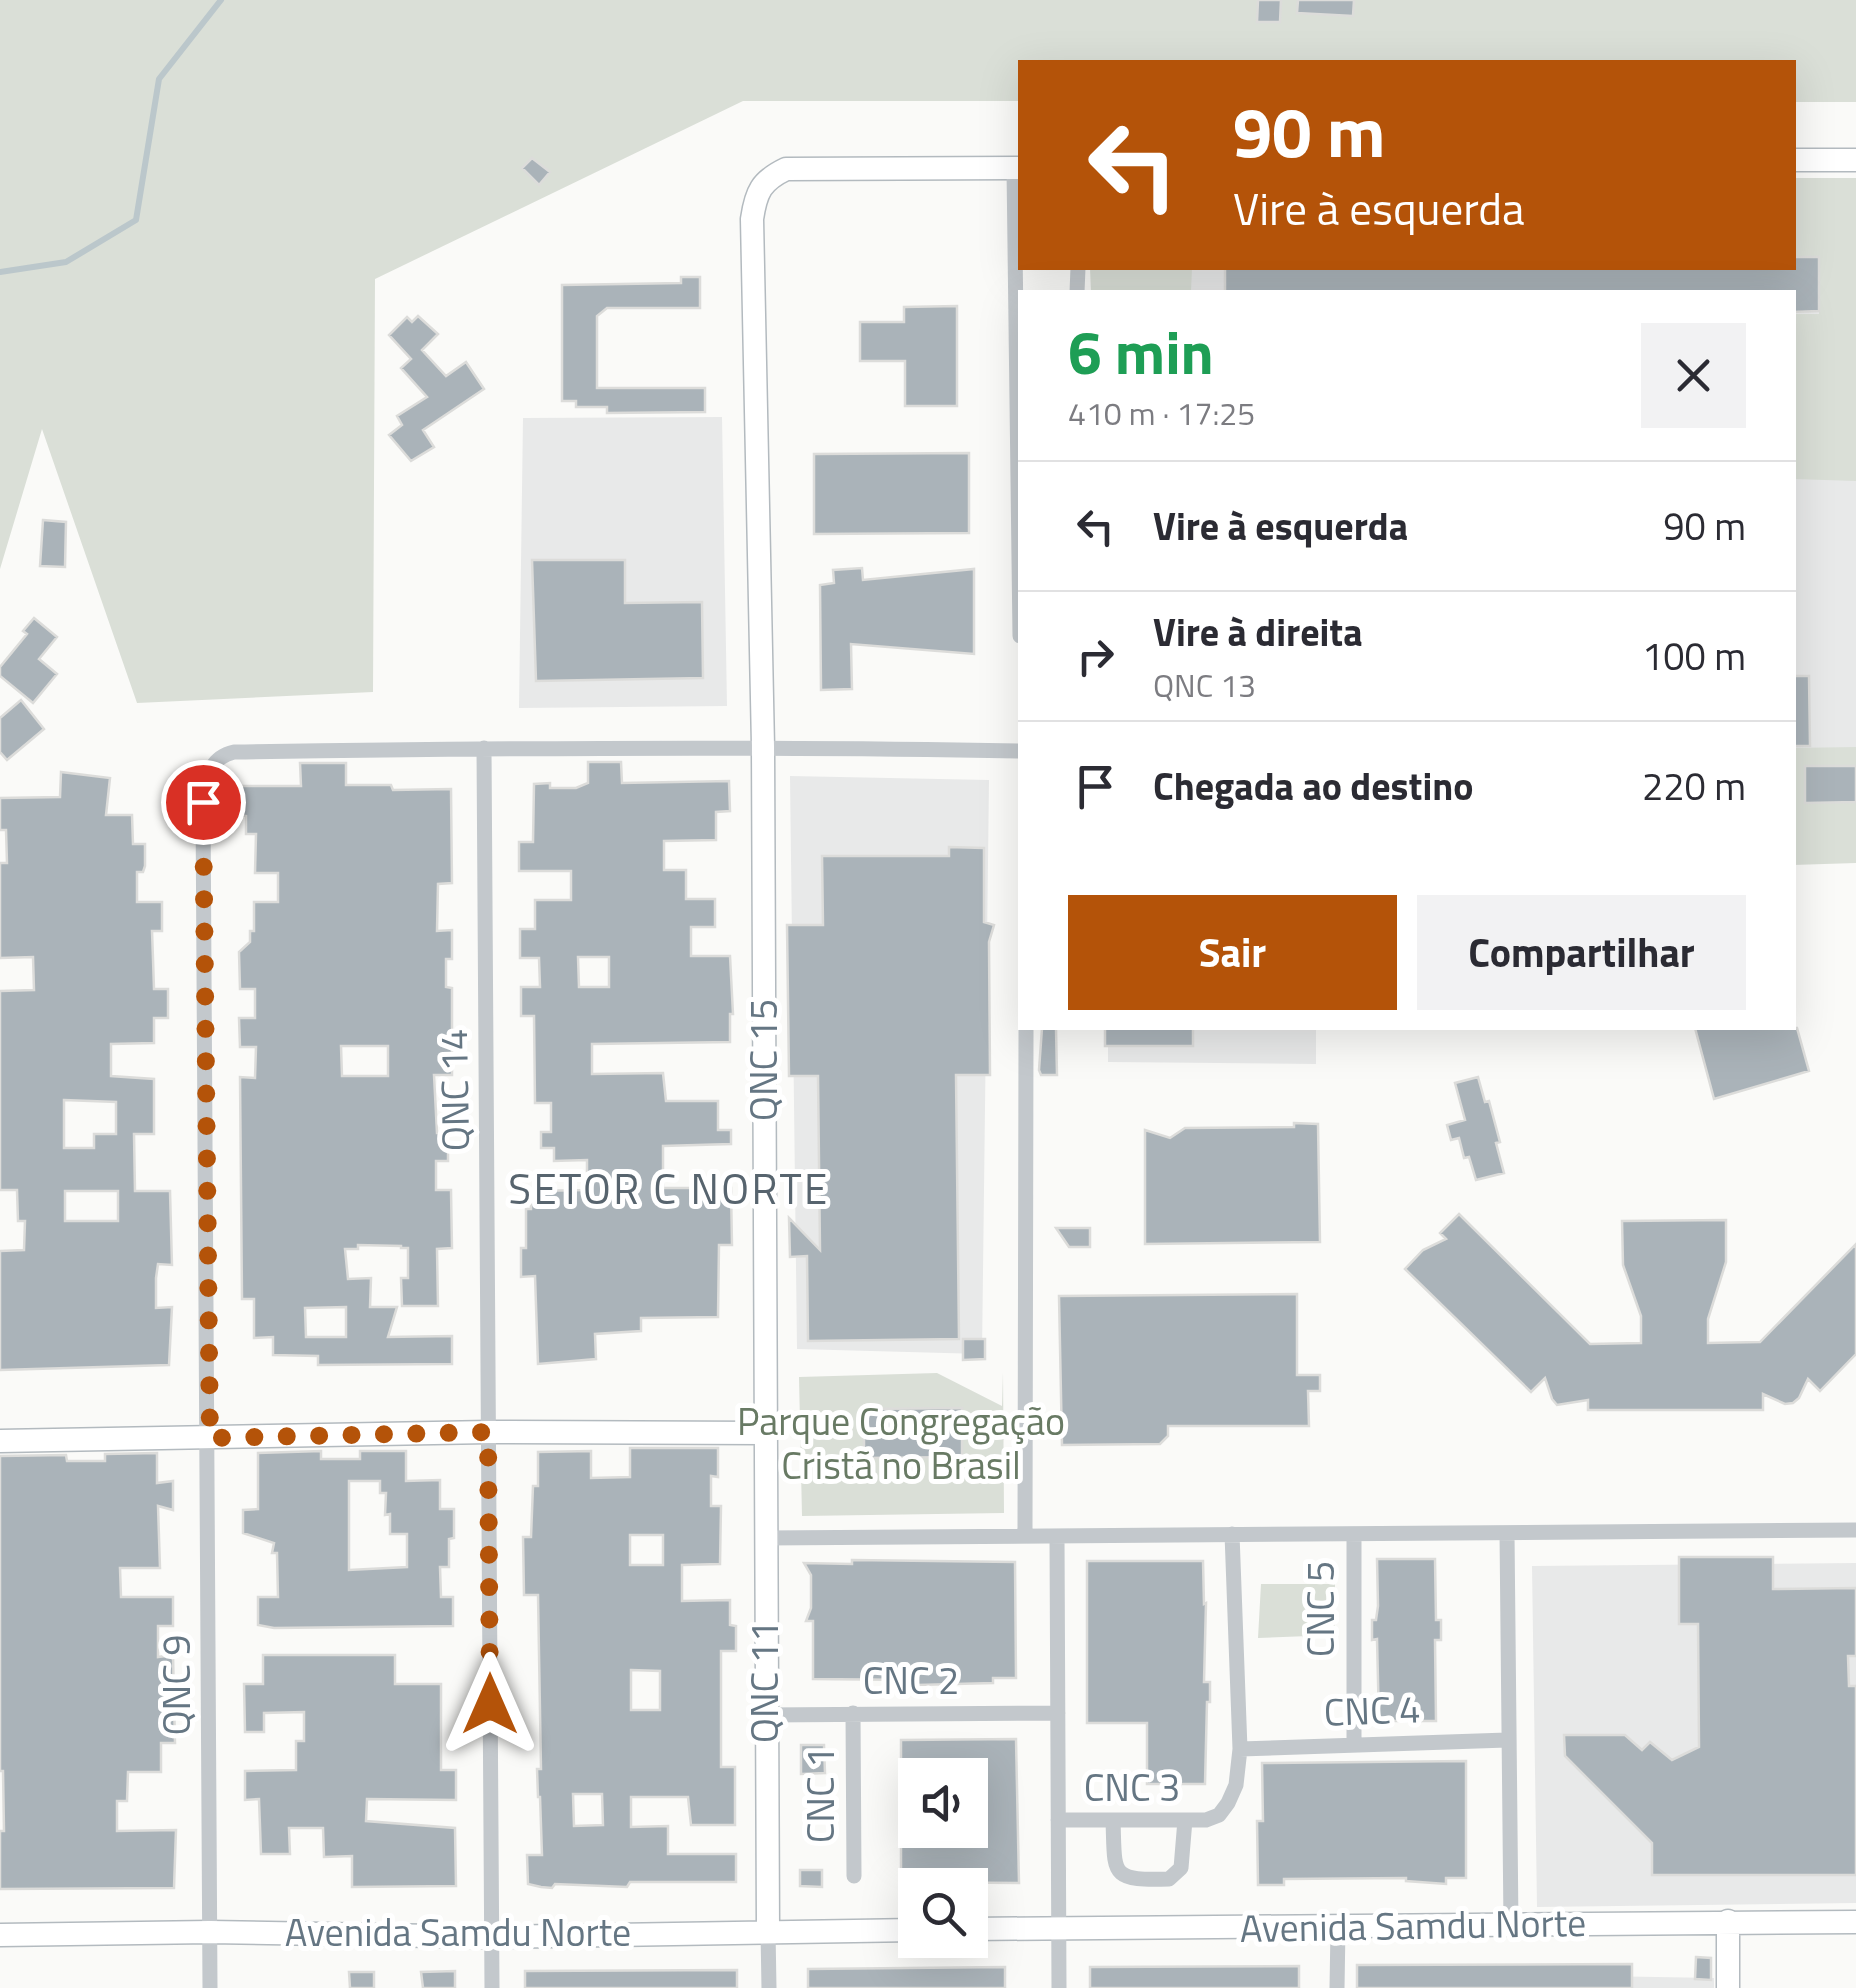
<!DOCTYPE html>
<html lang="pt">
<meta charset="utf-8">
<style>
body{margin:0;font-family:"Titillium Web",sans-serif;background:#f2f2f3;color:#2b2b33;height:100vh;display:flex;flex-direction:column;font-size:38px;white-space:nowrap}
*{box-sizing:border-box;margin:0}
p{font-size:32px;color:#7c7c81}
.icon{flex:none;width:55px;height:55px;fill:none;stroke:currentColor;stroke-width:2;stroke-linecap:round;stroke-linejoin:round}
.map{position:relative;flex:1;overflow:hidden}
.panel{position:absolute;left:1018px;top:290px;width:778px;height:740px;display:flex;flex-direction:column;background:#fff;border-radius:0px;box-shadow:0 10px 40px #0002}
.panel>*{flex:none}
.banner{position:absolute;left:1018px;top:60px;width:778px;height:210px;border-radius:0px;box-shadow:0 10px 40px #0002;background:#b45309;color:#fff;overflow:hidden}
.tools{position:absolute;left:898px;top:1758px;display:grid;gap:20px}
.tools a{display:grid;place-items:center;width:90px;height:90px;border-radius:0px;background:#fff;box-shadow:0 10px 40px #0002;font-size:50px}
.pin{position:absolute;display:grid;place-items:center;width:85px;height:85px;color:#fff;margin:-42px;border:5px solid #fff;border-radius:50%;box-shadow:0 2px 10px #0007}
.me{position:absolute;width:110px;margin:-55px;rotate:0deg;stroke-linejoin:round;filter:drop-shadow(0 0 8px #0008)}
.turn{display:flex;align-items:center;gap:35px;height:210px;padding:0 50px;font-size:45px}
.turn .icon{width:130px;height:130px;stroke-width:2.5}
.turn b{display:block;font-size:70px;line-height:85px}
.round{display:grid;place-items:center;flex:none;width:105px;height:105px;border-radius:0px;background:#f2f2f3}
.summary{display:flex;align-items:center;justify-content:space-between;height:170px;padding:0 50px}
h1{font-size:60px;font-weight:700;line-height:75px;color:#1e9e55}
.primary-button{display:flex;gap:20px;margin-top:auto;padding:20px 50px}
.primary-button a{flex:1;height:115px;border-radius:0px;background:#b45309;color:#fff;font-size:40px;font-weight:700;line-height:115px;text-align:center}
.primary-button a+a{background:#f2f2f3;color:#2b2b33}
ul{padding:0;list-style:none}
li{display:flex;align-items:center;gap:30px;height:130px;padding:0 50px;border-top:2px solid #e1e1e2}
li div{flex:1}
li b{display:block;font-size:38px}
li em{font-style:normal}
.map>svg:first-child{display:block}
</style>
<div class="map">
<svg width="1856" height="1988" viewBox="0 0 1856 1988">
<rect width="100%" height="100%" fill="#fafaf8"/>
<path fill="#e8e9e9" d="M1793,191H1856V851L1793,852L1792,292H1109V268H1792Z
M722,417L727,706L519,708L523,418Z
M790,776L989,780L982,1354L797,1349Z
M1108,1028H1316V1064L1108,1062Z
M1856,1563V1903L1537,1907L1532,1566Z
M1542,1975L1714,1978V1988H1542Z"/>
<path fill="#dadfd7" d="M0,0H1856V102H1793L1792,62H1020V101H743L375,279L373,692L137,703L42,429L0,569Z
M1792,178H1856V481L1793,479V314H1819V257H1793Z
M1090,268H1192L1191,292H1091Z
M1856,747V863L1793,865L1792,748Z
M1003,1372L1004,1513L802,1516L799,1377L937,1373L1002,1406Z
M1261,1584H1335V1635L1258,1638Z"/>
<g fill="none" stroke-linecap="round" stroke-linejoin="round">
<path stroke="#bbc7cb" stroke-width="6" d="M0,272L66,262L136,220L159,79L221,0"/>
</g>
<path fill="#aab3b9" stroke="#dcdcda" stroke-width="2.5" fill-rule="evenodd" d="M1258,0H1281L1280,22H1257Z
M1298,0H1354L1353,16L1297,13Z
M532,158L550,172L539,185L522,168Z
M1792,257H1819V311L1792,312V292H1225V268H1792Z
M681,277H700V308H607L597,316V388H705V412L607,413V407H576V401H562V285L681,283Z
M957,306V406H905V361H860V322H904V307Z
M418,316L438,334L422,350L446,376L466,362L484,389L423,430L434,447L411,461L389,435L402,425L397,416L427,397L401,368L411,359L389,335L407,317L412,322Z
M969,453V533L814,534V454Z
M43,520L66,522L65,567L40,566Z
M532,560H625V603L702,602L703,678L536,681Z
M862,568L863,580L974,569V654L851,644L852,689L821,690L820,585L834,583L833,570Z
M34,618L57,637L39,659L57,674L33,703L0,676V667L27,634L23,631Z
M1792,676H1809L1810,746H1792Z
M21,700L44,729L7,760L0,752V718Z
M588,762H621L622,783L729,781L730,811L716,812V840L664,841V870H686V899H715V927H691V956H730L733,1014H730V1042L592,1044V1074L663,1073L666,1101H718V1130H731V1144L663,1146V1188H731L732,1245H719L718,1317L641,1318V1331L595,1334L596,1359L538,1364L535,1276L521,1277V1248H526V1209H531V1191L587,1190V1160L554,1161V1148H541V1132H551V1103H535L534,1016H521V987H540L539,958H520V929H535V900H571V871H519V842H533L534,784L550,783V788H576L588,783ZM578,957H609V987H579Z
M300,763H346V785H391L393,790L451,789L452,883L438,884L437,931L452,930V959H446V987L452,988V1075H434L437,1133H448V1161H436V1190H451L452,1248L437,1249L438,1306H402L401,1278H408V1248H401V1246L358,1245V1249H345L348,1279L371,1278L370,1307H397L388,1337L452,1336V1364L318,1365V1356L273,1355V1337L254,1338V1299H242L240,1077L255,1078L256,1047H240L239,1018H255V989H240L239,952L250,942V931H254V902H278V873H255L256,834H246V816L240,815V786H301ZM341,1046H388V1076H342ZM346,1307V1337H306L305,1308Z
M1805,766H1856V802L1805,803Z
M61,772L110,778L106,815H132L133,844H145V866L143,872H137V902H162V931H152L153,959L154,989H168V1018H154V1043L111,1044V1076L154,1079V1134H134L135,1191H170L172,1265L158,1264L156,1278V1308L172,1307L169,1365L0,1370V1251L24,1250L25,1221H18L17,1190H0V991L34,990L33,957L0,958V863H7L6,830H0V798L60,797ZM64,1100L116,1102V1134H94V1148H64ZM65,1191H118V1221H65Z
M949,847L984,848V922L994,925L989,942L990,1075H956L959,1339L808,1341L807,1256L790,1257L789,1218L820,1250L818,1076H789L787,925H823L822,856H949Z
M1042,1028H1056L1057,1075H1041L1039,1070Z
M1105,1028H1193V1046H1105Z
M1695,1028H1797L1809,1071L1714,1099Z
M1478,1077L1485,1102L1489,1101L1500,1142L1496,1143L1504,1173L1476,1180L1469,1157L1464,1158L1459,1138L1451,1140L1447,1125L1465,1120L1455,1083Z
M1294,1123L1318,1124L1320,1242L1145,1244V1130L1170,1138L1185,1128L1294,1127Z
M1459,1214L1590,1344L1641,1343V1316L1623,1265L1622,1221L1726,1220V1262L1708,1319V1343L1760,1342L1856,1244V1354L1820,1391L1808,1379L1799,1398L1793,1403L1785,1404L1763,1394V1410H1588V1400L1557,1405L1552,1399L1545,1378L1531,1392L1405,1269L1423,1250L1446,1239L1440,1233Z
M1056,1228H1090V1247H1069Z
M1297,1294V1375H1320V1391H1308L1309,1426H1168V1436L1160,1444L1062,1445L1059,1296Z
M963,1339H985V1359L963,1360Z
M962,1408V1457L864,1458V1409Z
M630,1448H718V1477L711,1476V1506H721L720,1564L682,1565V1601L730,1600V1625L736,1626V1651H721V1767H735V1825H691L688,1797H631V1827L668,1826V1854H736V1882H630L627,1887L555,1884L552,1888L541,1887L528,1884L527,1855H542L540,1797H538L537,1769H541L538,1595H524L523,1537H531L533,1486H538V1452L591,1451V1478L630,1477ZM630,1535H663V1565H630ZM631,1670L660,1671V1710H631ZM573,1794H602L603,1825L574,1826Z
M321,1451V1459H360V1451H406V1481L440,1480V1509H454V1538L449,1539V1567H440L441,1597H453V1626L274,1628L258,1625V1597H278L277,1553H272L274,1543L243,1533V1510L258,1509V1453ZM349,1481H380V1493H386L385,1515L390,1514V1534H407V1567L349,1570Z
M157,1453V1483L173,1481V1510L158,1506L160,1568H120L121,1597H173V1626H158V1657L173,1655L175,1743H161V1772H128L127,1801H117V1831L176,1830L174,1888L0,1889V1831H4L3,1771H0V1456L66,1455L67,1461H105V1454Z
M1679,1557H1773V1589L1856,1588V1656H1848L1849,1686H1856V1875H1652V1843L1565,1756L1564,1735H1625L1642,1750L1650,1742L1672,1760L1699,1747L1698,1624H1679Z
M1377,1559H1435L1436,1620H1441V1640H1435L1436,1721H1379L1377,1639L1372,1640V1620H1376L1378,1606Z
M852,1560L1015,1562L1016,1678H993V1683L917,1685V1680L813,1679V1621H806L811,1608V1575L804,1563L852,1564Z
M1087,1561H1203L1204,1604L1206,1603L1204,1682H1210V1702H1207L1205,1784H1147V1723H1087Z
M263,1655H395V1684H441V1770H456V1800L367,1799L366,1821L455,1828L456,1886L352,1887V1856L324,1857L323,1828H289L290,1854H261L259,1799L245,1800V1771L296,1770V1741H304V1712L264,1713V1732H245L244,1684H263Z
M1016,1739L1019,1883L901,1882V1830H970V1775H901V1740Z
M801,1745H824L825,1773L801,1774Z
M1466,1761V1878H1446V1884L1406,1881V1878L1284,1879V1885H1258L1257,1821H1263L1262,1763Z
M800,1870H822V1887L800,1886Z
M1696,1957L1711,1958V1980L1695,1979Z
M1632,1964V1988H1357V1965Z
M1299,1966V1988H1090V1967Z
M1005,1967V1988H808V1969Z
M737,1970V1988H525V1971Z
M455,1971V1988H423L421,1972Z
M349,1972H374V1988H350Z"/>
<g fill="none" stroke-linecap="round" stroke-linejoin="round">
<g stroke="#b3babf" stroke-width="25">
<path id="secondary" d="M1792,160H1856
M0,1441L489,1432L766,1433
M1728,1921V1988
M970,1929L1856,1922
M768,1931L763,746L752,219C756,192 761,181 786,169L1020,168
M0,1935L210,1932L492,1937L915,1930"/>
</g>
<path stroke="#c3c8cc" stroke-width="15" d="M1014,168L1020,636
M1077,292L1078,268
M484,748L492,1988
M1507,1533L1511,1925
M1025,1536L1026,1028
M1057,1536L1059,1988
M766,1538L1856,1530
M853,1713L854,1876
M765,1715L1058,1713
M1354,1744V1534
M1240,1749L1507,1740
M1058,1820H1206L1219,1815L1228,1803L1236,1785L1240,1749L1232,1534
M1113,1820C1115,1875 1109,1881 1169,1879L1181,1868L1185,1820
M768,1931L769,1988
M210,1988L203,802C207,779 208,758 234,752C496,748 758,746 1020,751
M1337,1988L1338,1928"/>
<use href="#secondary" stroke="#fff" stroke-width="22"/>
</g>
<g fill="none" stroke-linecap="round" stroke-linejoin="round">
<path stroke="#b45309" stroke-width="18" stroke-dasharray="0 32.4" d="M203,802L210,1438L488,1432L490,1704"/>
</g>
<g text-anchor="middle" stroke-width="10" stroke-linejoin="round" paint-order="stroke">
<g font-size="38" fill="#657683" stroke="#fff">
<text transform="translate(764 1060) rotate(-90)" y="13">QNC 15</text>
<text transform="translate(455 1090) rotate(-91)" y="13">QNC 14</text>
<text transform="translate(1321 1609) rotate(-90)" y="13">CNC 5</text>
<text x="911" y="1694">CNC 2</text>
<text transform="translate(765 1682) rotate(-90)" y="13">QNC 11</text>
<text transform="translate(177 1685) rotate(-90)" y="13">QNC 9</text>
<text transform="translate(1372 1711) rotate(-2)" y="13">CNC 4</text>
<text x="1132" y="1801">CNC 3</text>
<text transform="translate(821 1795) rotate(-90)" y="13">CNC 1</text>
<text transform="translate(1413 1926) rotate(-1)" y="13">Avenida Samdu Norte</text>
<text x="458" y="1946">Avenida Samdu Norte</text>
</g>
<g font-size="38" fill="#687a64" stroke="#fff">
<text x="901" y="1435">Parque Congregação<tspan x="901" dy="44">Cristã no Brasil</tspan></text>
</g>
<g font-size="42" letter-spacing="2.5" fill="#57646e" stroke="#fff">
<text x="669" y="1204">SETOR C NORTE</text>
</g>
</g>
</svg>
<div class="tools">
<a><svg class="icon" aria-label="sound" viewBox="0 0 24 24"><path d="M4 9h4l5-4v14l-5-4H4zM17 9q2 3 0 6"/></svg></a>
<a><svg class="icon" aria-label="search" viewBox="0 0 24 24"><circle cx="10" cy="10" r="6"/><path d="M15 15l6 6"/></svg></a>
</div>
<div class="pin" style="left:203px;top:802px;background:#d93025"><svg class="icon" aria-label="arrive" viewBox="0 0 24 24"><path d="M6 21V4h12l-3 4 3 4H6"/></svg></div>
<svg class="me" style="left:490px;top:1704px" viewBox="-20 -20 40 40"><path d="M0-17L14 15 0 8-14 15z" fill="#b45309" stroke="#fff" stroke-width="4"/></svg>
<div class="banner">
<div class="turn"><svg class="icon" aria-label="left" viewBox="0 0 24 24"><path d="M17 20v-9H6M10 6l-5 5 5 5"/></svg><div><b>90 m</b>Vire à esquerda</div></div>
</div>
<section class="panel">
<div class="summary"><div><h1>6 min</h1><p>410 m · 17:25</p></div><a class="round"><svg class="icon" aria-label="close" viewBox="0 0 24 24"><path d="M6 6l12 12M18 6L6 18"/></svg></a></div>
<ul>
<li><svg class="icon" aria-label="left" viewBox="0 0 24 24"><path d="M17 20v-9H6M10 6l-5 5 5 5"/></svg><div><b>Vire à esquerda</b></div><em>90 m</em></li>
<li><svg class="icon" aria-label="right" viewBox="0 0 24 24"><path d="M7 20v-9h11M14 6l5 5-5 5"/></svg><div><b>Vire à direita</b><p>QNC 13</p></div><em>100 m</em></li>
<li><svg class="icon" aria-label="arrive" viewBox="0 0 24 24"><path d="M6 21V4h12l-3 4 3 4H6"/></svg><div><b>Chegada ao destino</b></div><em>220 m</em></li>
</ul>
<div class="primary-button"><a>Sair</a><a>Compartilhar</a></div>
</section>
</div>
